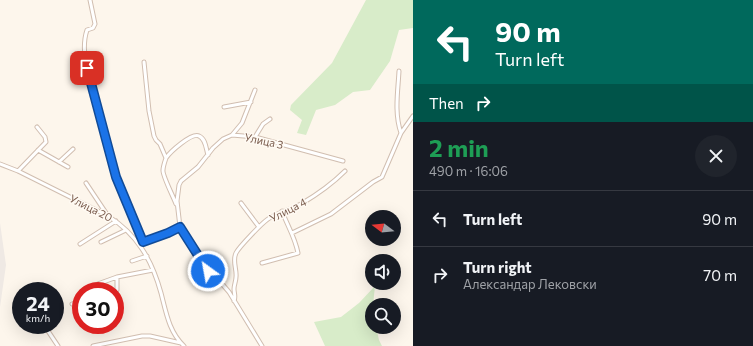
<!DOCTYPE html>
<meta charset="utf-8">
<style>
body{margin:0;font-family:Commissioner,sans-serif;background:#20242c;color:#f1f3f6;height:100vh;display:flex;flex-direction:column;font-size:15px;white-space:nowrap}
*{box-sizing:border-box;margin:0}
p{font-size:13px;color:#9ea1a6}
.icon{flex:none;width:22px;height:22px;fill:none;stroke:currentColor;stroke-width:2;stroke-linecap:round;stroke-linejoin:round}
.map{position:relative;flex:1;overflow:hidden}
.side{display:flex;flex-direction:column;background:#171b24;width:340px}
.side>*{flex:none}
.top-card{background:#00695c;color:#fff;overflow:hidden}
.needle{width:26px;rotate:286deg}
.buttons{position:absolute;left:365px;top:210px;display:grid;gap:8px}
.buttons a{display:grid;place-items:center;width:36px;height:36px;border-radius:50%;background:#171b24;box-shadow:0 4px 16px #0002;font-size:20px}
.speed{position:absolute;left:12px;top:282px;display:flex;gap:8px;font-size:20px;font-weight:700;text-align:center}
.speed>*{display:grid;place-content:center;width:52px;height:52px;border-radius:50%;background:#171b24;box-shadow:0 4px 16px #0002;line-height:1}
.speed small{font-size:10px;font-weight:400}
.speed .limit{border:6px solid #d22;background:#fff;color:#111}
.pin{position:absolute;display:grid;place-items:center;width:34px;height:34px;color:#fff;margin:-17px;border-radius:8px;box-shadow:0 2px 6px #0006}
.me{position:absolute;width:44px;margin:-22px;rotate:328deg;stroke-linejoin:round;filter:drop-shadow(0 0 3px #0008)}
.turn{display:flex;align-items:center;gap:14px;height:84px;padding:0 16px;font-size:18px}
.turn .icon{width:52px;height:52px;stroke-width:2.5}
.turn b{display:block;font-size:28px;line-height:34px}
.then{display:flex;align-items:center;height:38px;padding:0 16px;background:#0003;gap:8px;font-size:15px}
.round{display:grid;place-items:center;flex:none;width:42px;height:42px;border-radius:21px;background:#20242c}
.overview{display:flex;align-items:center;justify-content:space-between;height:68px;padding:0 16px}
h1{font-size:24px;font-weight:700;line-height:30px;color:#1e9e55}
ul{padding:0;list-style:none}
li{display:flex;align-items:center;gap:12px;height:56px;padding:0 16px;border-top:1px solid #363941}
li div{flex:1}
li b{display:block;font-size:15px}
li em{font-style:normal}
main{display:flex;flex:1;min-height:0}
.map>svg:first-child{display:block}
</style>
<main>
<div class="map">
<svg width="413" height="346" viewBox="0 0 413 346">
<rect width="100%" height="100%" fill="#fdf6ec"/>
<path fill="#efe9e4" d="M0,223L6,265L0,307Z"/>
<path fill="#d8ecc9" d="M366,0H413V28L399,30L390,61L370,90L353,92L335,105L316,110L306,135L297,133L302,120L290,110L291,105L332,63Z
M375,286L373,305H372V327H376L379,340L382,346H325L314,322L341,317L359,303Z"/>
<g fill="none" stroke-linecap="round" stroke-linejoin="round">
<g stroke="#d1beb0" stroke-width="5">
<path id="minor" d="M90,0L95,24L93,28L87,30C77,59 98,106 106,135C110,151 113,167 118,183C126,203 136,222 143,242L141,245
M144,62L149,111L154,136L156,140L160,144L166,158
M399,71C398,91 394,113 401,133
M224,107L251,102
M232,135L242,123L255,90
M255,137L263,124L270,119
M38,150L68,167
M59,162L73,149
M0,164L18,171L108,216C137,234 152,260 161,293C166,312 169,332 184,346
M18,171L46,142L45,137L37,127
M86,183L108,216
M241,203L259,227
M176,204C174,198 162,175 163,170C163,167 165,161 166,158C170,152 192,132 199,136C206,139 206,149 208,155
M292,233L331,214L373,182L382,177L401,133L413,116
M101,242L126,230
M143,242L168,233L180,227
M80,244L116,221
M132,261L147,256
M262,263L298,253C295,237 287,225 282,211
M84,289L117,277L153,270
M115,291L117,290V277
M234,301C236,297 234,293 234,289C234,285 236,281 236,277C237,269 232,261 236,253C239,247 262,223 268,219C278,212 290,210 301,204C318,194 331,185 345,171
M72,304L81,301
M44,325L58,346
M93,346L142,336H150L181,343
M262,346L229,292L223,285L208,271L180,227L177,201L179,185L181,181L198,167L213,148L223,139L232,135L255,137L343,161"/>
</g>
<use href="#minor" stroke="#fff" stroke-width="3"/>
</g>
<g fill="none" stroke-linecap="round" stroke-linejoin="round">
<g stroke="#114b97" stroke-width="10">
<path id="route" d="M87,68L116,177L143,242L168,233L180,227L208,271"/>
</g>
<use href="#route" stroke="#1a73e8" stroke-width="7"/>
</g>
<g text-anchor="middle" stroke-width="3" stroke-linejoin="round" paint-order="stroke">
<g font-size="11" fill="#7a5c4d" stroke="#fffaf3">
<text transform="translate(264 141) rotate(12)" y="4">Улица 3</text>
<text transform="translate(91 208) rotate(27)" y="4">Улица 20</text>
<text transform="translate(288 210) rotate(-27)" y="4">Улица 4</text>
</g>
</g>
</svg>
<div class="buttons">
<a><svg class="needle" viewBox="-14 -14 28 28"><path d="M0-13l5 13h-10z" fill="#e53935"/><path d="M0 13l5-13h-10z" fill="#9ea1a6"/></svg></a>
<a><svg class="icon" aria-label="sound" viewBox="0 0 24 24"><path d="M4 9h4l5-4v14l-5-4H4zM17 9q2 3 0 6"/></svg></a>
<a><svg class="icon" aria-label="search" viewBox="0 0 24 24"><circle cx="10" cy="10" r="6"/><path d="M15 15l6 6"/></svg></a>
</div>
<div class="speed"><div>24<small>km/h</small></div><div class="limit">30</div></div>
<div class="pin" style="left:87px;top:68px;background:#d93025"><svg class="icon" aria-label="arrive" viewBox="0 0 24 24"><path d="M6 21V4h12l-3 4 3 4H6"/></svg></div>
<svg class="me" style="left:208px;top:271px" viewBox="-20 -20 40 40"><circle r="17" fill="#1a73e8" stroke="#fff" stroke-width="3"/><path d="M0-11L8 9 0 5-8 9z" fill="#fff"/></svg>
</div>
<section class="side">
<div class="top-card">
<div class="turn"><svg class="icon" aria-label="left" viewBox="0 0 24 24"><path d="M17 20v-9H6M10 6l-5 5 5 5"/></svg><div><b>90 m</b>Turn left</div></div>
<div class="then">Then<svg class="icon" aria-label="right" viewBox="0 0 24 24"><path d="M7 20v-9h11M14 6l5 5-5 5"/></svg></div>
</div>
<div class="overview"><div><h1>2 min</h1><p>490 m · 16:06</p></div><a class="round"><svg class="icon" aria-label="close" viewBox="0 0 24 24"><path d="M6 6l12 12M18 6L6 18"/></svg></a></div>
<ul>
<li><svg class="icon" aria-label="left" viewBox="0 0 24 24"><path d="M17 20v-9H6M10 6l-5 5 5 5"/></svg><div><b>Turn left</b></div><em>90 m</em></li>
<li><svg class="icon" aria-label="right" viewBox="0 0 24 24"><path d="M7 20v-9h11M14 6l5 5-5 5"/></svg><div><b>Turn right</b><p>Александар Лековски</p></div><em>70 m</em></li>
</ul>
</section>
</main>
